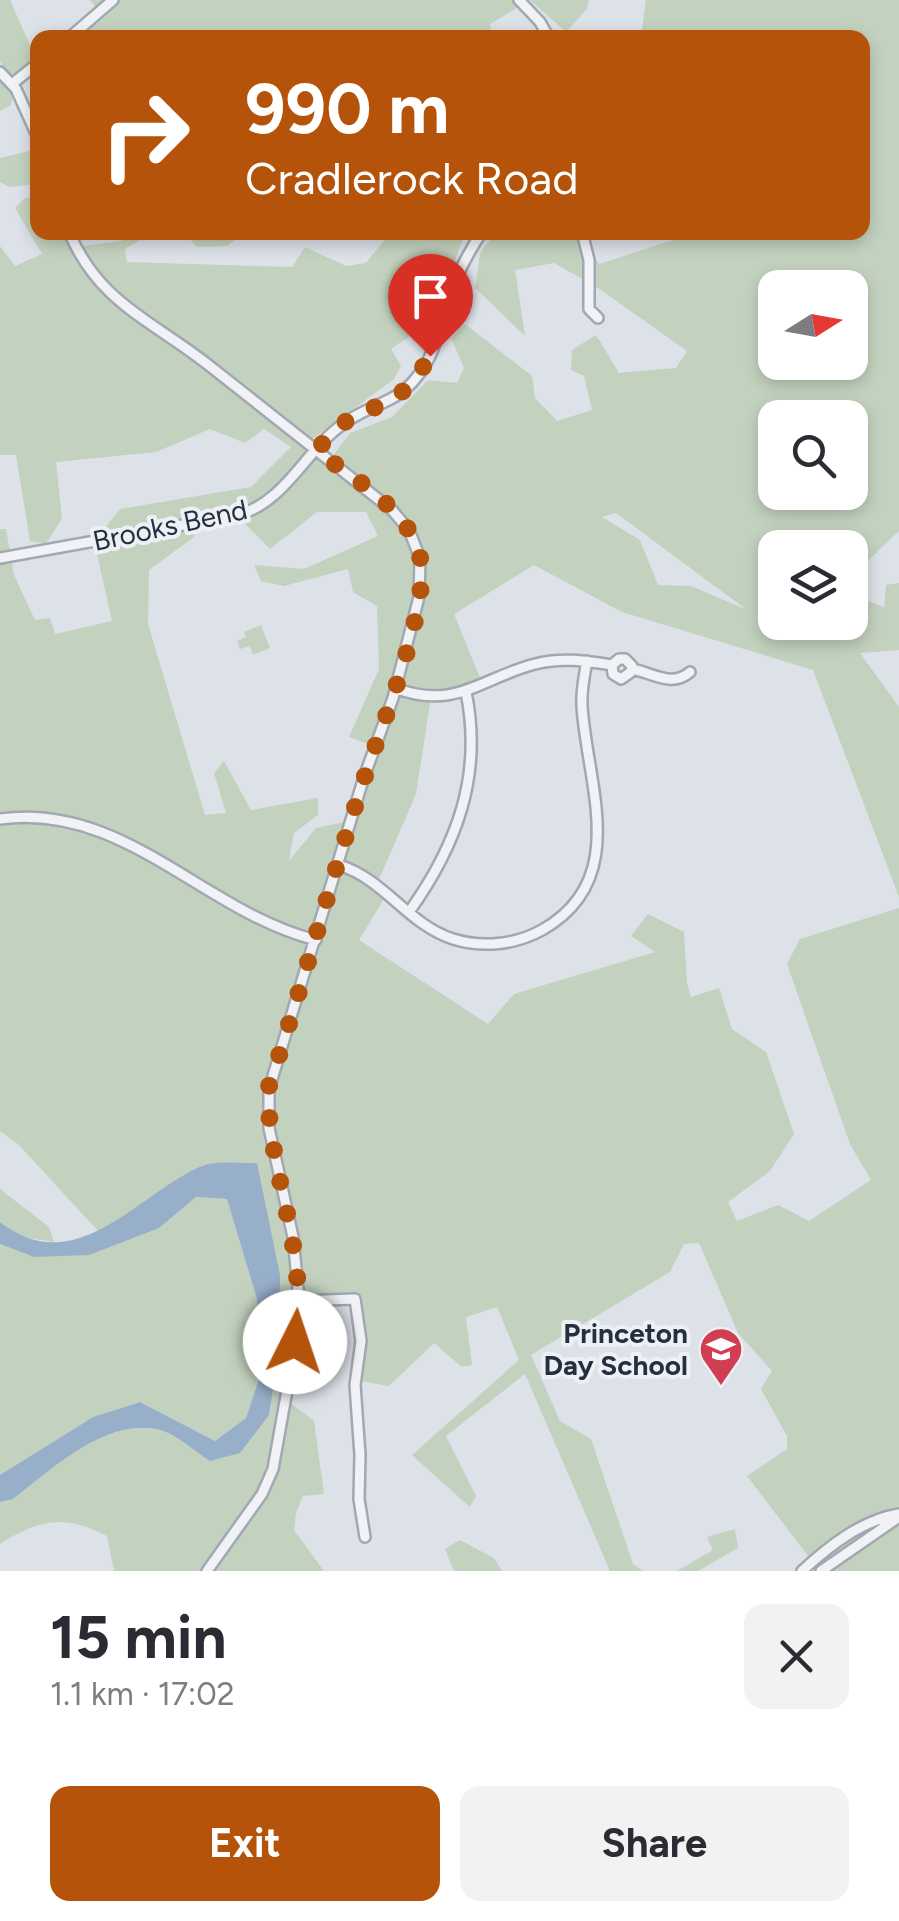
<!DOCTYPE html>
<meta charset="utf-8">
<style>
body{margin:0;font-family:Figtree,sans-serif;background:#f2f2f3;color:#2b2b33;height:100vh;display:flex;flex-direction:column;font-size:38px;white-space:nowrap}
*{box-sizing:border-box;margin:0}
p{font-size:32px;color:#7c7c81}
.icon{flex:none;width:55px;height:55px;fill:none;stroke:currentColor;stroke-width:2;stroke-linecap:round;stroke-linejoin:round}
.map{position:relative;height:1571px;overflow:hidden}
.details{display:flex;flex-direction:column;background:#fff;flex:1}
.details>*{flex:none}
.banner{position:absolute;left:30px;top:30px;width:840px;height:210px;border-radius:20px;box-shadow:0 5px 15px #0003;background:#b45309;color:#fff;overflow:hidden}
.needle{width:65px;rotate:79deg}
.buttons{position:absolute;left:758px;top:270px;display:grid;gap:20px}
.buttons a{display:grid;place-items:center;width:110px;height:110px;border-radius:20px;background:#fff;box-shadow:0 5px 15px #0003;font-size:50px}
.pin{position:absolute;display:grid;place-items:center;width:85px;height:85px;color:#fff;margin:-102px -42px;border-radius:50% 50% 50% 0;rotate:-45deg;box-shadow:0 0 10px #0007}
.pin .icon{rotate:45deg}
.me{position:absolute;width:110px;margin:-55px;rotate:4deg;stroke-linejoin:round;filter:drop-shadow(0 0 8px #0008)}
.turn{display:flex;align-items:center;gap:35px;height:210px;padding:0 50px;font-size:45px}
.turn .icon{width:130px;height:130px;stroke-width:2.5}
.turn b{display:block;font-size:70px;line-height:85px}
.round{display:grid;place-items:center;flex:none;width:105px;height:105px;border-radius:20px;background:#f2f2f3}
.headline{display:flex;align-items:center;justify-content:space-between;height:170px;padding:0 50px}
h1{font-size:60px;font-weight:700;line-height:75px}
.cta{display:flex;gap:20px;margin-top:auto;padding:20px 50px}
.cta a{flex:1;height:115px;border-radius:20px;background:#b45309;color:#fff;font-size:40px;font-weight:700;line-height:115px;text-align:center}
.cta a+a{background:#f2f2f3;color:#2b2b33}
.map>svg:first-child{display:block}
</style>
<div class="map">
<svg width="899" height="1571" viewBox="0 0 899 1571">
<rect width="100%" height="100%" fill="#dde1e8"/>
<path fill="#c3d2be" fill-rule="evenodd" d="M0,0H10L37,61L15,83L11,105L0,111V73L5,71L0,61Z
M90,0H530L490,24L492,37H71L99,12Z
M530,0H589L587,9L566,32Z
M646,0H899V531L852,576L851,594L884,607L886,585L899,583V650L860,653L899,707V897L813,670L622,612L534,565L454,614L483,685L431,697L416,794L377,884L387,894L359,940L488,1024L514,994L655,952L631,936L648,914L684,932L687,983L691,997L719,988L732,1029L766,1052L794,1134L770,1171L728,1202L737,1221L778,1205L809,1221L871,1180L850,1144L787,964L800,939L899,908V1571H833L825,1562L815,1565L747,1476L787,1449V1436L761,1389L772,1371L738,1333L699,1243L684,1244L670,1272L531,1355L560,1421L591,1439L633,1564L643,1571H610L525,1374L446,1436L476,1496L470,1507L412,1455L519,1360L497,1307L466,1317L472,1365L462,1367L434,1343L389,1386L355,1380L351,1299L293,1307L284,1398L314,1421L324,1494L303,1496L296,1513L294,1530L324,1571H114L107,1536C64,1514 40,1519 0,1544V1502L13,1499C51,1470 104,1419 156,1429C174,1432 194,1451 210,1461L269,1415L281,1340L280,1275L204,1165L99,1232L18,1144L0,1131V529H6L14,575L35,620L50,618L55,634L112,621L94,541L120,509L251,487L291,447L264,429L245,443L210,429L156,452L56,462L62,518L46,544L30,541L16,455H0V246L15,266L42,254L15,208L25,198L37,197L38,232L69,233L74,247L121,241L136,233H152L125,249L127,262L292,267L305,247L346,266L366,263L390,233H461L464,237L431,322L391,349L401,366L394,379L308,442L329,461L350,433L392,417L428,380L457,383L464,368L451,338L465,324L532,376L535,398L557,421L592,410L584,376L571,370L572,350L596,335L619,373L676,368L687,351L598,288L554,263L515,270L525,336L475,288L480,253L495,233H580L599,264L679,238L678,233L862,232V38L641,37ZM775,288H850V362H775ZM775,418H850V492H775ZM317,512H366L378,536L304,569L254,565L261,581L284,586L348,569L353,592L377,606L379,669L349,737L376,747L354,820L316,828L289,861L294,833L318,815V798L251,810L224,761L214,773L226,813L205,815L148,624L149,570L194,537L197,521L235,514L270,549ZM616,513L743,607V608L691,586L658,585L640,540L602,517ZM775,548H850V622L812,623L813,627L800,633L775,623Z
M37,149V184L9,187L0,182V158Z
M185,233H243L227,246L197,247Z
M261,625L270,648L253,655L250,646L240,649L237,641L246,637L244,632Z
M0,1189L49,1227L54,1242L17,1236L0,1222Z
M196,1197L227,1199L257,1299L259,1379L246,1418L215,1441L140,1402L93,1417L0,1475V1244L34,1257L159,1228Z
M735,1529L738,1548L698,1571H677L713,1550L707,1537Z
M460,1540L494,1558L502,1571H454L445,1549Z"/>
<path fill="#97afc9" d="M257,1163L280,1275L281,1340L269,1415L240,1453L210,1461C194,1451 174,1432 156,1429C104,1419 51,1470 13,1499L0,1502V1475L93,1417L140,1402L215,1441L246,1418L259,1379L257,1299L227,1199L196,1197L159,1228L89,1255L34,1257L0,1244V1222C76,1282 138,1193 202,1166C217,1160 241,1164 257,1163Z"/>
<g fill="none" stroke-linecap="round" stroke-linejoin="round">
<g stroke="#a2a8b2" stroke-width="14">
<path id="minor" d="M519,0L540,22L549,38
M69,38L113,0
M0,72L16,89L38,138
M12,84L38,63
M69,232C100,305 154,321 211,367C271,415 332,462 392,510L409,530L420,558L419,597L393,698L364,777L269,1089V1128L293,1237L299,1299L297,1334L273,1469L262,1494L207,1571
M582,232L589,260V309L598,318
M0,558L239,515C287,500 304,452 343,424C373,401 400,406 424,367C437,347 440,324 447,302C456,277 467,254 482,232
M632,669C653,673 672,688 690,672
M395,688C455,711 481,678 535,664C561,657 586,661 612,665L613,674L621,679L631,672L632,666L625,659H619L612,665
M0,819C124,802 204,912 316,940
M339,865C386,880 407,924 453,939C482,948 515,945 542,930C631,880 587,785 582,706C581,691 584,676 587,661
M409,912C457,845 483,775 466,692
M299,1301L355,1299L361,1341L355,1385L360,1455L359,1499L365,1537
M802,1571C829,1546 862,1520 899,1514
M821,1571L899,1517"/>
</g>
<use href="#minor" stroke="#f0f2f6" stroke-width="9"/>
</g>
<g fill="none" stroke-linecap="round" stroke-linejoin="round">
<path stroke="#b45309" stroke-width="18" stroke-dasharray="0 32.4" d="M295,1342C310,1252 268,1175 268,1089C303,985 331,880 365,776C381,727 431,605 420,557C409,508 353,479 316,450L345,422L398,396L416,378L430,356"/>
</g>
<defs>
<g id="school-pin" transform="scale(2.25)"><path d="M0 17L-7.5 6A9.5 9.5 0 1 1 7.5 6Z" fill="#d13e52" stroke="#edf0f5"/><path d="M0-5L7-2L0 1L-7-2ZM-4 1L0 2.5L4 1V4Q0 6-4 4Z" fill="#fff"/></g>
</defs>
<g fill-rule="evenodd">
<use href="#school-pin" x="721" y="1349"/>
</g>
<g text-anchor="middle" stroke-width="8" stroke-linejoin="round" paint-order="stroke">
<g font-size="28" fill="#262f3f" stroke="#edf0f5">
<text transform="translate(170 525) rotate(-12)" y="10">Brooks Bend</text>
</g>
<g font-size="28" font-weight="bold" fill="#262f3f" stroke="#edf0f5" text-anchor="end">
<text x="688" y="1343">Princeton<tspan x="688" dy="32">Day School</tspan></text>
</g>
</g>
</svg>
<div class="buttons">
<a><svg class="needle" viewBox="-14 -14 28 28"><path d="M0-13l5 13h-10z" fill="#e53935"/><path d="M0 13l5-13h-10z" fill="#7c7c81"/></svg></a>
<a><svg class="icon" aria-label="search" viewBox="0 0 24 24"><circle cx="10" cy="10" r="6"/><path d="M15 15l6 6"/></svg></a>
<a><svg class="icon" aria-label="layers" viewBox="0 0 24 24"><path d="M12 4l9 5-9 5-9-5zM3 14l9 5 9-5"/></svg></a>
</div>
<div class="pin" style="left:430px;top:356px;background:#d93025"><svg class="icon" aria-label="arrive" viewBox="0 0 24 24"><path d="M6 21V4h12l-3 4 3 4H6"/></svg></div>
<svg class="me" style="left:295px;top:1342px" viewBox="-20 -20 40 40"><circle r="19" fill="#fff"/><path d="M0-13L10 11 0 6-10 11z" fill="#b45309"/></svg>
<div class="banner">
<div class="turn"><svg class="icon" aria-label="right" viewBox="0 0 24 24"><path d="M7 20v-9h11M14 6l5 5-5 5"/></svg><div><b>990 m</b>Cradlerock Road</div></div>
</div>
</div>
<section class="details">
<div class="headline"><div><h1>15 min</h1><p>1.1 km · 17:02</p></div><a class="round"><svg class="icon" aria-label="close" viewBox="0 0 24 24"><path d="M6 6l12 12M18 6L6 18"/></svg></a></div>
<div class="cta"><a>Exit</a><a>Share</a></div>
</section>
